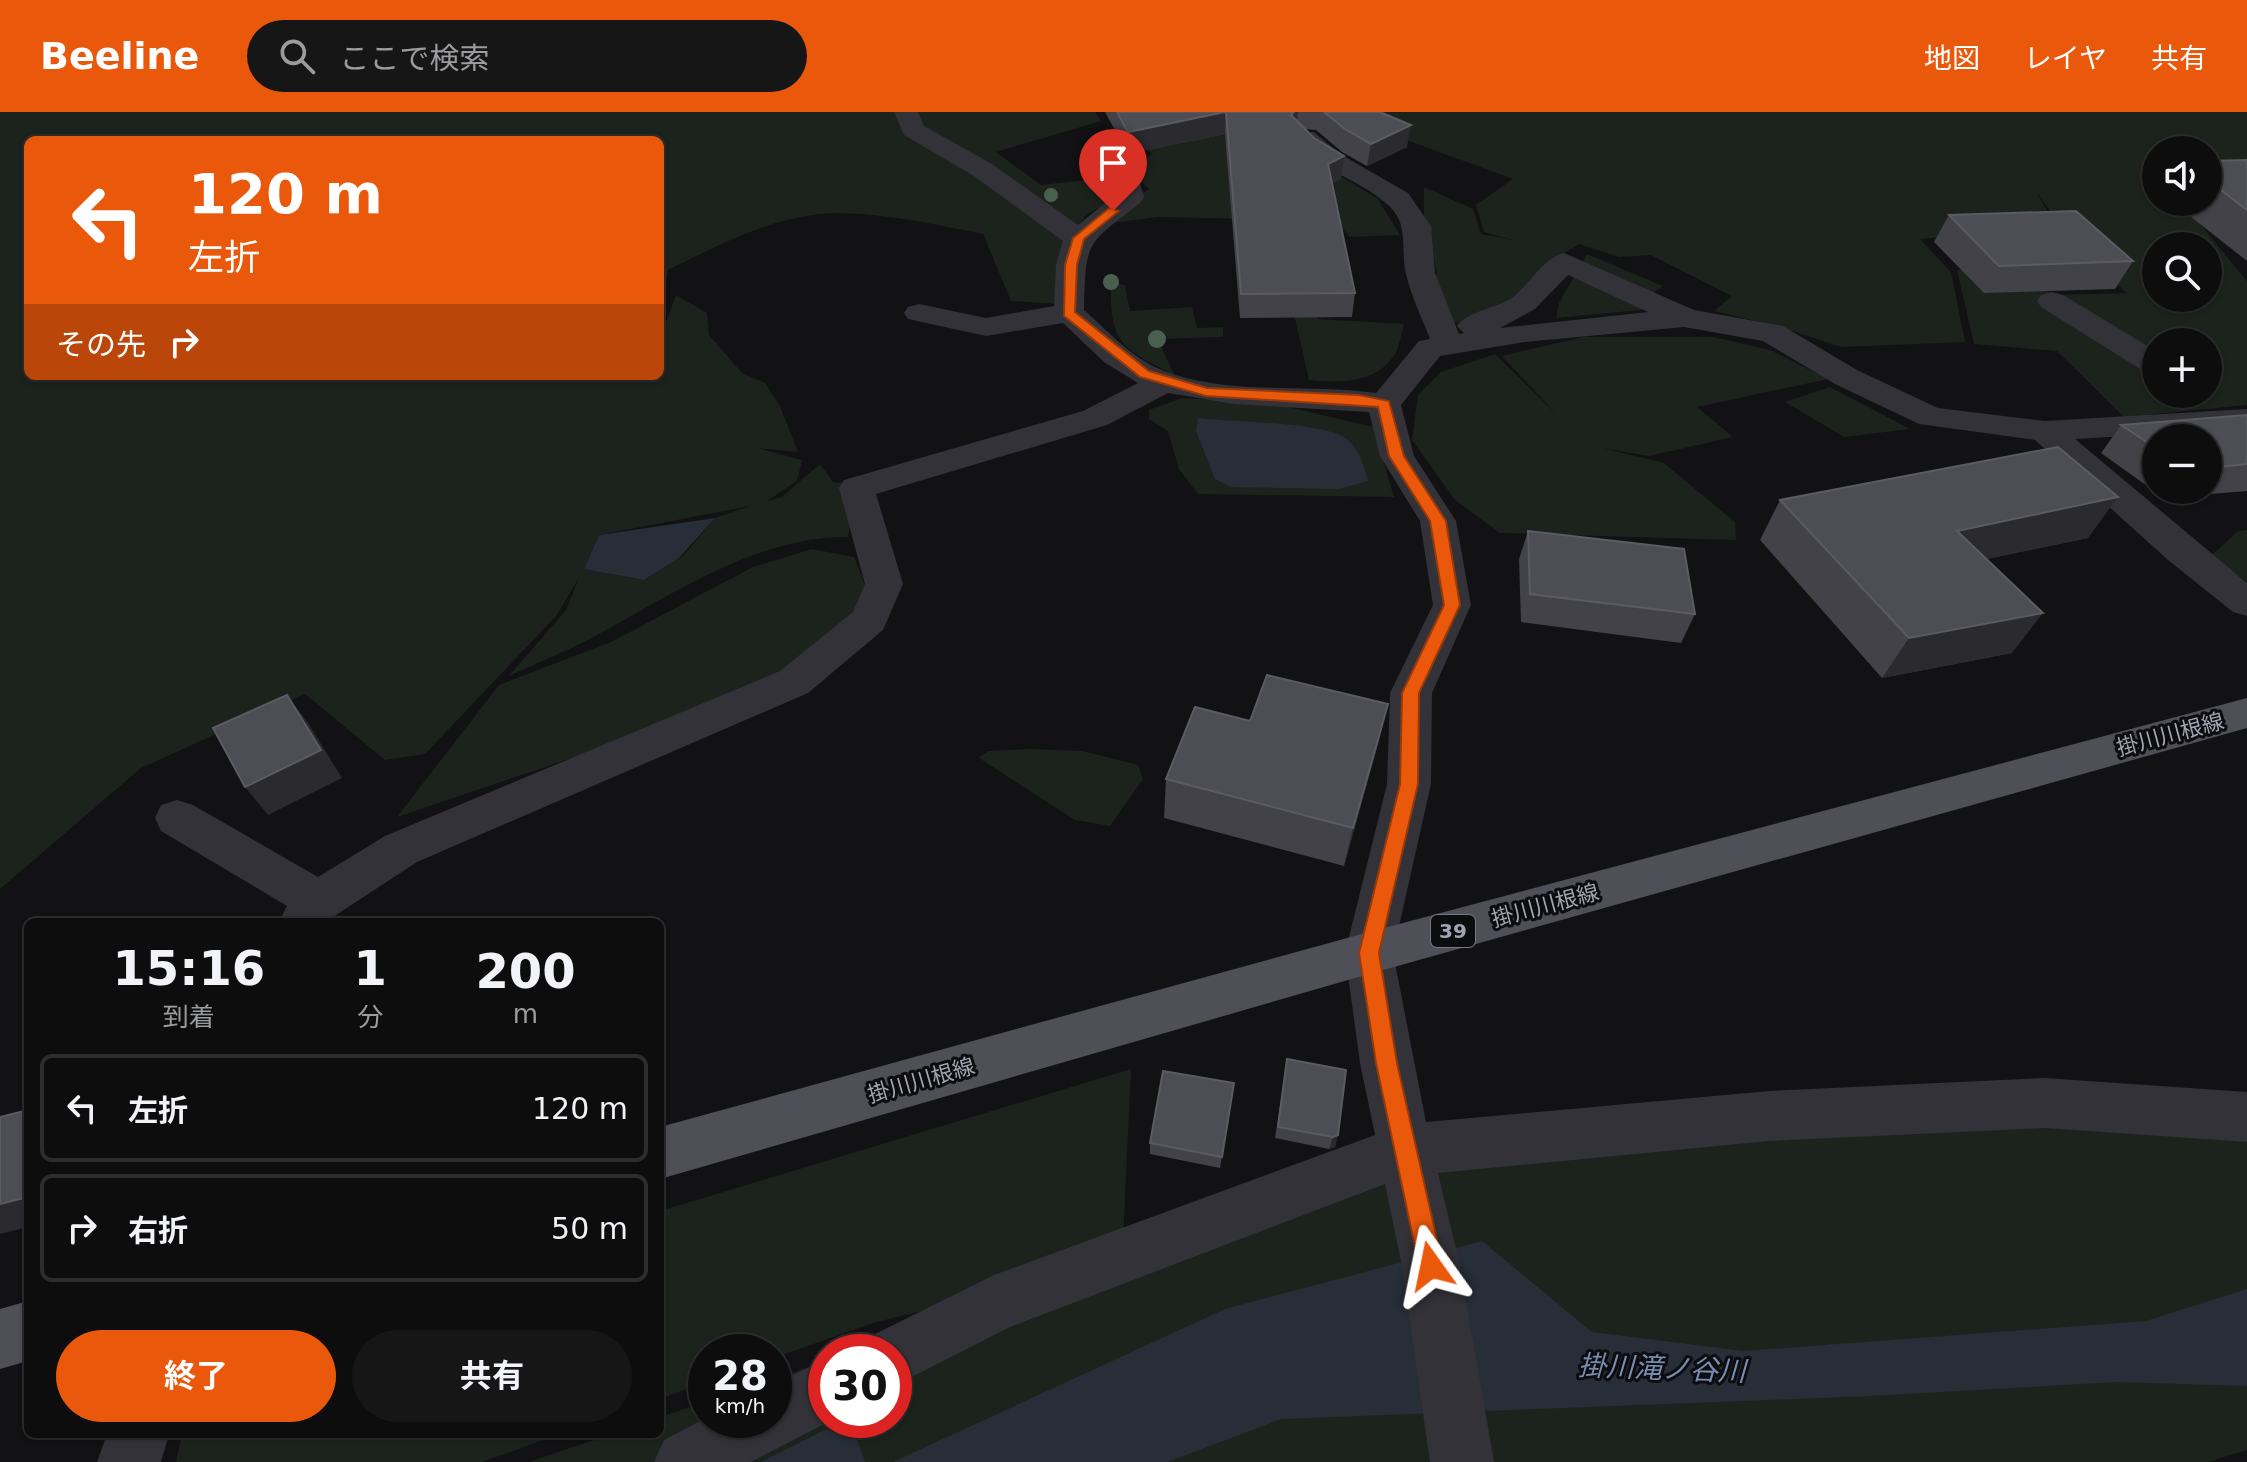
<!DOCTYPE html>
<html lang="ja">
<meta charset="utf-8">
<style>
body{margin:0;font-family:"DejaVu Sans","Noto Sans JP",sans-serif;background:#171617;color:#f1f3f6;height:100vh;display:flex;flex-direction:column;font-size:30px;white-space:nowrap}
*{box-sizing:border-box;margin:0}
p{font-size:26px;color:#9b9c9e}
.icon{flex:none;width:44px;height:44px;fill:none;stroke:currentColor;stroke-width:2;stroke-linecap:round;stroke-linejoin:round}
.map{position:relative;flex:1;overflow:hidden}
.drawer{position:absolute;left:24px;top:806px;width:640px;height:520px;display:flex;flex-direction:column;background:#0e0d0e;border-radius:12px;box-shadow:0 2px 6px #0004,0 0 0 2px #2e2d2e}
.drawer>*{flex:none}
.guide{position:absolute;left:24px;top:24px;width:640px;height:244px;border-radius:12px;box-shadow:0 2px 6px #0004,0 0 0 2px #2e2d2e;background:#ea580c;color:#fff;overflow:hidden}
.buttons{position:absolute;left:2142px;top:24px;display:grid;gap:16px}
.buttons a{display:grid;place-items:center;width:80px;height:80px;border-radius:50%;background:#0e0d0e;box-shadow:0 2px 6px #0004,0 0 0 2px #2e2d2e;font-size:40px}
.speed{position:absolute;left:688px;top:1222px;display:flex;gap:16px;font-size:40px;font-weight:700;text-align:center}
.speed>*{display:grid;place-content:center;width:104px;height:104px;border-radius:50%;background:#0e0d0e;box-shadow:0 2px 6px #0004,0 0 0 2px #2e2d2e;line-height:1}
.speed small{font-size:20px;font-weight:400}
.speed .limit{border:12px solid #d22;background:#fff;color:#111}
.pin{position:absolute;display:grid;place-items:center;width:68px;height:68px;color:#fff;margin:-82px -34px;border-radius:50% 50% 50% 0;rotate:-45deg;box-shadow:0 0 8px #0007}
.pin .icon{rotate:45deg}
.me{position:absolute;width:88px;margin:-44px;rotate:348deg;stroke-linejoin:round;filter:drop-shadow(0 0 6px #0008)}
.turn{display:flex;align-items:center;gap:28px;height:168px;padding:0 32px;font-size:36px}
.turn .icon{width:104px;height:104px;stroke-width:2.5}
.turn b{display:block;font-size:56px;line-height:68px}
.then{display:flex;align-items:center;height:76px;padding:0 32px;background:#0003;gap:16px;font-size:30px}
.eta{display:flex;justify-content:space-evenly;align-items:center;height:136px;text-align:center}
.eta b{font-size:48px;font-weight:700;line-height:56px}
.action{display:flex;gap:16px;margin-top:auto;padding:16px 32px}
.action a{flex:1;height:92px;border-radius:48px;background:#ea580c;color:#fff;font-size:32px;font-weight:700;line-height:92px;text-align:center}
.action a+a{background:#171617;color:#f1f3f6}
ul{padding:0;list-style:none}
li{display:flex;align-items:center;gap:24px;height:108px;margin:0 16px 12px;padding:0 16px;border:4px solid #2e2d2e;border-radius:12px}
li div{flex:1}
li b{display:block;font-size:30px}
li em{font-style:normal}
header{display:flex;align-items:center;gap:48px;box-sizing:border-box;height:112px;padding:0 40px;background:#ea580c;color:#fff}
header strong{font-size:38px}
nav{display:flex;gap:44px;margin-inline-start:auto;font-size:28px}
.search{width:560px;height:72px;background:#171617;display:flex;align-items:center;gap:20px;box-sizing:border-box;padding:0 28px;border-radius:44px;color:#9b9c9e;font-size:30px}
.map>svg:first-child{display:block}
</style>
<header>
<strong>Beeline</strong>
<div class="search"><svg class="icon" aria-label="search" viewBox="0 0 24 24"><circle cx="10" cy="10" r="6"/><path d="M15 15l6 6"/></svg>ここで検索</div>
<nav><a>地図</a><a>レイヤ</a><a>共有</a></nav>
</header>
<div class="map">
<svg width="2247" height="1350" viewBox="0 0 2247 1350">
<rect width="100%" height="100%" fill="#121113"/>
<path fill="#1c231d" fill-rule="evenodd" d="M0,0H1095L1101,9L996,40L1041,73L1113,65L1131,78L1087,102L1072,121L1076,193L1011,189L983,122C933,112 861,96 812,103C761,110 713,136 668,158L660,213V28H28V264H660V227L676,183L707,201L709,223L742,261L765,271L780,294L798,340L757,336L802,348L797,369L767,389L782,385L820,352L833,370L858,372L848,425C757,425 676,480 599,522C570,538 539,550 509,564L566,498L579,466L556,504L425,642L385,648L305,582L141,656L0,777ZM750,394L715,406L684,443L644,468L584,457L599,423Z
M1330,0H2247V72L2208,66V38H2156V90H2182L2247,169V293L2124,305L2057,239L1974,232L1957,158L2018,157L2053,183L2126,181L2064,119L2036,79L2056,115L1920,127L1951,160L1965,230L1841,235L1780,215L1714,199L1732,184L1651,143L1619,145L1579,132L1561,143L1552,176L1460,211L1443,208L1429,183L1437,161L1424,104V75L1473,97L1481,122L1513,128L1484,120L1476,93L1513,67ZM2156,134H2208V186H2156ZM2156,230H2208V282H2156Z
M1127,21H1270L1378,87L1400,123L1349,125L1337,109L1157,105L1097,113L1106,102L1149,77L1136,64V55L1152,42Z
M1587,142L1663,174L1645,186L1651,197L1556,206L1559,191Z
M1111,170L1125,173L1130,199L1192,195L1197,216L1223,215V225L1158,227L1174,263C1122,236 1109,232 1111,170Z
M1287,171L1317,199L1318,207L1404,212C1401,221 1400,234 1395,242C1376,272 1340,271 1309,268Z
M1583,225H1713L1770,238L1828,267L1697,295L1733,325L1649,344L1602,336L1664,351L1735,410L1736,428L1500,421L1455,388L1412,328L1418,283L1441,260L1495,242L1557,303L1502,244Z
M1830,275L1910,317L1844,325L1785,290Z
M1182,286L1271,291L1373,315L1394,385L1198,382L1179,357L1168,319L1149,307V298Z
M2247,418V470L2211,444L2238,419Z
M812,437L854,445L868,480L833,534L664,615L397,705L499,573L611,530L753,455Z
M1029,637L1082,639L1138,653L1143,667L1110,714L1075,708L979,646L988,639Z
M1131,957L1122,1149L1406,1038L2247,980V1338L2208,1350H529L611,1322H660V1305L706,1290V1308H774V1267L826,1249V1308H894V1240H853L1108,1153L873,1211L774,1246V1240H706V1270L660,1287V1099Z
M182,1322H560L482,1350H176Z"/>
<path fill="#272e37" d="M1198,306C1229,310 1323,310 1345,326C1359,335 1364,354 1368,369L1339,377L1231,375L1215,367L1196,319Z
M715,406L679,446L644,468L584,457L599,423Z
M1482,1129L1592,1220L1743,1239L2146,1209L2247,1177V1274L2116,1270L1871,1284L1281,1307L1168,1350H893L1225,1197Z
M845,1308H850L865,1350H761Z"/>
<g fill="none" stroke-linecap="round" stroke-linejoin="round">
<path fill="#323238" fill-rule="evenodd" d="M894,0H918L924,14L992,52L1078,113L1116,82V70L1120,64H1138L1144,85L1140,91C1085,134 1086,128 1084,198C1107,218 1129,243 1157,256C1223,285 1305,271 1376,281L1419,229L1430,227C1422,206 1411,184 1406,162C1400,137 1410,112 1388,93C1359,66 1316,59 1292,25L1296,20H1314L1340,42L1408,81L1431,114L1435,161L1459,222L1464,221L1457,214C1466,200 1496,196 1512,186C1529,173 1543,146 1564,141L1694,198L1783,214L1857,258L1938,296L2045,309L2247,297V317L2075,327L2247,471V504L2233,500L2168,448L2035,328L1919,312L1835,272L1763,229L1684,215L1525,230L1440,244L1401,293L1414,344L1456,409L1471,493L1432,581L1431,672L1393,841L1426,1010L1769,979L2045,966L2247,980V1030L2045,1016L1769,1029L1438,1061L1460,1154L1494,1350H1430L1402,1154L1385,1072L1010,1215L894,1274V1240H866L873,1223L994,1163L1375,1023L1360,951L1345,841L1387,672L1390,581L1433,493L1420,409L1380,344L1369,300L1234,292L1168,281L1107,313L876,382L903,472L883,518L808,581L417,750L336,803L330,810H279L287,794L161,719L155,706L161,693L177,688L193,693L318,765L385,724L780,559L853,500L865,472L839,376L844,368L1083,299L1138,271L1104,250L1063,211L986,224L908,207L904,201L908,195L919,192L986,206L1054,194L1056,153L1063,129L974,64L904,23ZM1568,163L1648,200L1500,216L1535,197Z
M2052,180L2063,183L2156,239V263L2145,260L2041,195L2037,189L2041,183Z
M826,1247V1308H832L751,1350H654L664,1328L706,1306L774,1308V1272Z
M107,1322H169L161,1350H97Z"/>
<path fill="#4e4f57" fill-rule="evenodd" d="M2247,586V616L1369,862L660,1067V1015L1369,820Z
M28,1189V1249L0,1257V1197Z"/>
</g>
<g fill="#4a604f">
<circle cx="1051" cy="83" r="7"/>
<circle cx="1111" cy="170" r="8"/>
<circle cx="1157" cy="227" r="9"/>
</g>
<path fill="#434248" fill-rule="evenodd" d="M1105,0H1380L1407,35L1367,54L1342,40L1316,18L1305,17L1341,67L1332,71L1355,181L1352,205L1240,206L1225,22L1128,42Z
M2247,48V149L2172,90H2208V49Z
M1949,103L2133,149L2115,177L1984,181L1934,130Z
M2247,303V379L2164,386L2101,341L2121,313ZM2156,326H2208V378H2156Z
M1780,388L2088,426L1986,447L2012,541L1882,566L1760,428Z
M1528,419L1695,502L1681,531L1521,510L1519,447Z
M1388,592L1378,632L1344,754L1164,706L1166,667L1250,609Z
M1287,947L1346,958L1335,1035L1329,1037L1275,1026Z
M1234,971L1220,1056L1150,1042V1031Z"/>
<path fill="#2b2a2e" d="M1226,0L1225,22L1128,42V20Z
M1294,0H1298L1296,17L1291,3Z
M1411,13L1407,35L1367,54L1371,32Z
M1344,44L1341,67L1325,74L1328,52Z
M2118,385L2088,426L1930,459L1957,419Z
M2043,501L2012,541L1882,566L1909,526Z
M287,583L308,611L342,666L268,703L245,675Z
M1388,592L1378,632L1344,754L1353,716Z
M1338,1023L1335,1035L1329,1037L1333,1025Z
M28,1085V1115L0,1122V1092Z"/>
<path fill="#4d4d54" stroke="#5b5b63" stroke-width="2" d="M1117,0H1225L1128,20Z
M1226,0H1294L1291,3L1314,26L1344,44L1328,52L1355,181L1241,182Z
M1324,0H1380L1411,13L1371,32L1345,17Z
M2247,48V98L2208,68V49Z
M2076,99L2133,149L1999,154L1949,103Z
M2247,303V352L2208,356V326H2156V336L2121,313Z
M2058,335L2118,385L1957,419L2043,501L1909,526L1780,388Z
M1528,419L1684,437L1695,502L1530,482Z
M1267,563L1388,592L1353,716L1166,667L1195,595L1250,609Z
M287,583L321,638L245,675L213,616Z
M1287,947L1346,958L1338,1023L1333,1025L1278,1015Z
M1163,959L1234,971L1222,1045L1150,1031Z
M28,998V1085L0,1092V1005Z"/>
<path fill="#ea580c" stroke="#983908" stroke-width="2" d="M1109,96L1119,99L1084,127L1077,153L1075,200L1149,259L1207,276L1359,283L1389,289L1404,344L1446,409L1460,493L1419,581L1418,672L1379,841L1397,951L1443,1154L1439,1162L1431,1166L1422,1162L1419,1154L1376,951L1359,841L1400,672L1402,581L1444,493L1430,409L1389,344L1378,295L1206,284L1140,265L1064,204L1065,153L1073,126Z"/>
<g text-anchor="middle" stroke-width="6" stroke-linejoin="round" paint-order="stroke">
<rect fill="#0d0c0e" stroke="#757782" stroke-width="2" x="1431" y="803" width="44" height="32" rx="6"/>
<g font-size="20" font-weight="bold" fill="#a2a5b4">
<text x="1453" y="826">39</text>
</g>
<g font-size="22" fill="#a2a5b4" stroke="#0d0c0e">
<text transform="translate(2170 622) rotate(-15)" y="8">掛川川根線</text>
<text transform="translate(1545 793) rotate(-15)" y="8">掛川川根線</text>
<text transform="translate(921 968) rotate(-16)" y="8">掛川川根線</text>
</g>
<g font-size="28" font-style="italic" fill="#778eb2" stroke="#0d0c0e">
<text transform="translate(1662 1256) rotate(2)" y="10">掛川滝ノ谷川</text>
</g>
</g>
</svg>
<div class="buttons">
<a><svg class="icon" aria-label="sound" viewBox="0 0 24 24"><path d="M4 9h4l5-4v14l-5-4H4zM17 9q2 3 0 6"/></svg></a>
<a><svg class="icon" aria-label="search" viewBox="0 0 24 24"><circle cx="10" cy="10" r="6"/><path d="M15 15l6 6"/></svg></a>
<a>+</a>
<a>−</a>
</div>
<div class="speed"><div>28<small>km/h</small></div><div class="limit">30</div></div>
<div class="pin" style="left:1113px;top:99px;background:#d93025"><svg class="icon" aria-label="arrive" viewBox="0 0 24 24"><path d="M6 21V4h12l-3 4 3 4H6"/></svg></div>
<svg class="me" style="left:1431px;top:1154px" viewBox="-20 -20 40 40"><path d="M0-17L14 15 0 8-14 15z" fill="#ea580c" stroke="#fff" stroke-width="4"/></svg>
<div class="guide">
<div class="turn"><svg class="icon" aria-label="left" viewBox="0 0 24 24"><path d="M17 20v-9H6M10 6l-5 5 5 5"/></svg><div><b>120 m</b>左折</div></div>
<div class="then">その先<svg class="icon" aria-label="right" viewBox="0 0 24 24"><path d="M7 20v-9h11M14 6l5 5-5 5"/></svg></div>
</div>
<section class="drawer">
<div class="eta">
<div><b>15:16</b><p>到着</p></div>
<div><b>1</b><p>分</p></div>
<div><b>200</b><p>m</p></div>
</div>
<ul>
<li><svg class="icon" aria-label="left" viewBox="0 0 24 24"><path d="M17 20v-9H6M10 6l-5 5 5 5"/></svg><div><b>左折</b></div><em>120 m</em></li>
<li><svg class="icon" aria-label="right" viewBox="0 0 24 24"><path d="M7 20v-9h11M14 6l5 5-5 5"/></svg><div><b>右折</b></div><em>50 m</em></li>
</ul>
<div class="action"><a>終了</a><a>共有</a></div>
</section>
</div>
